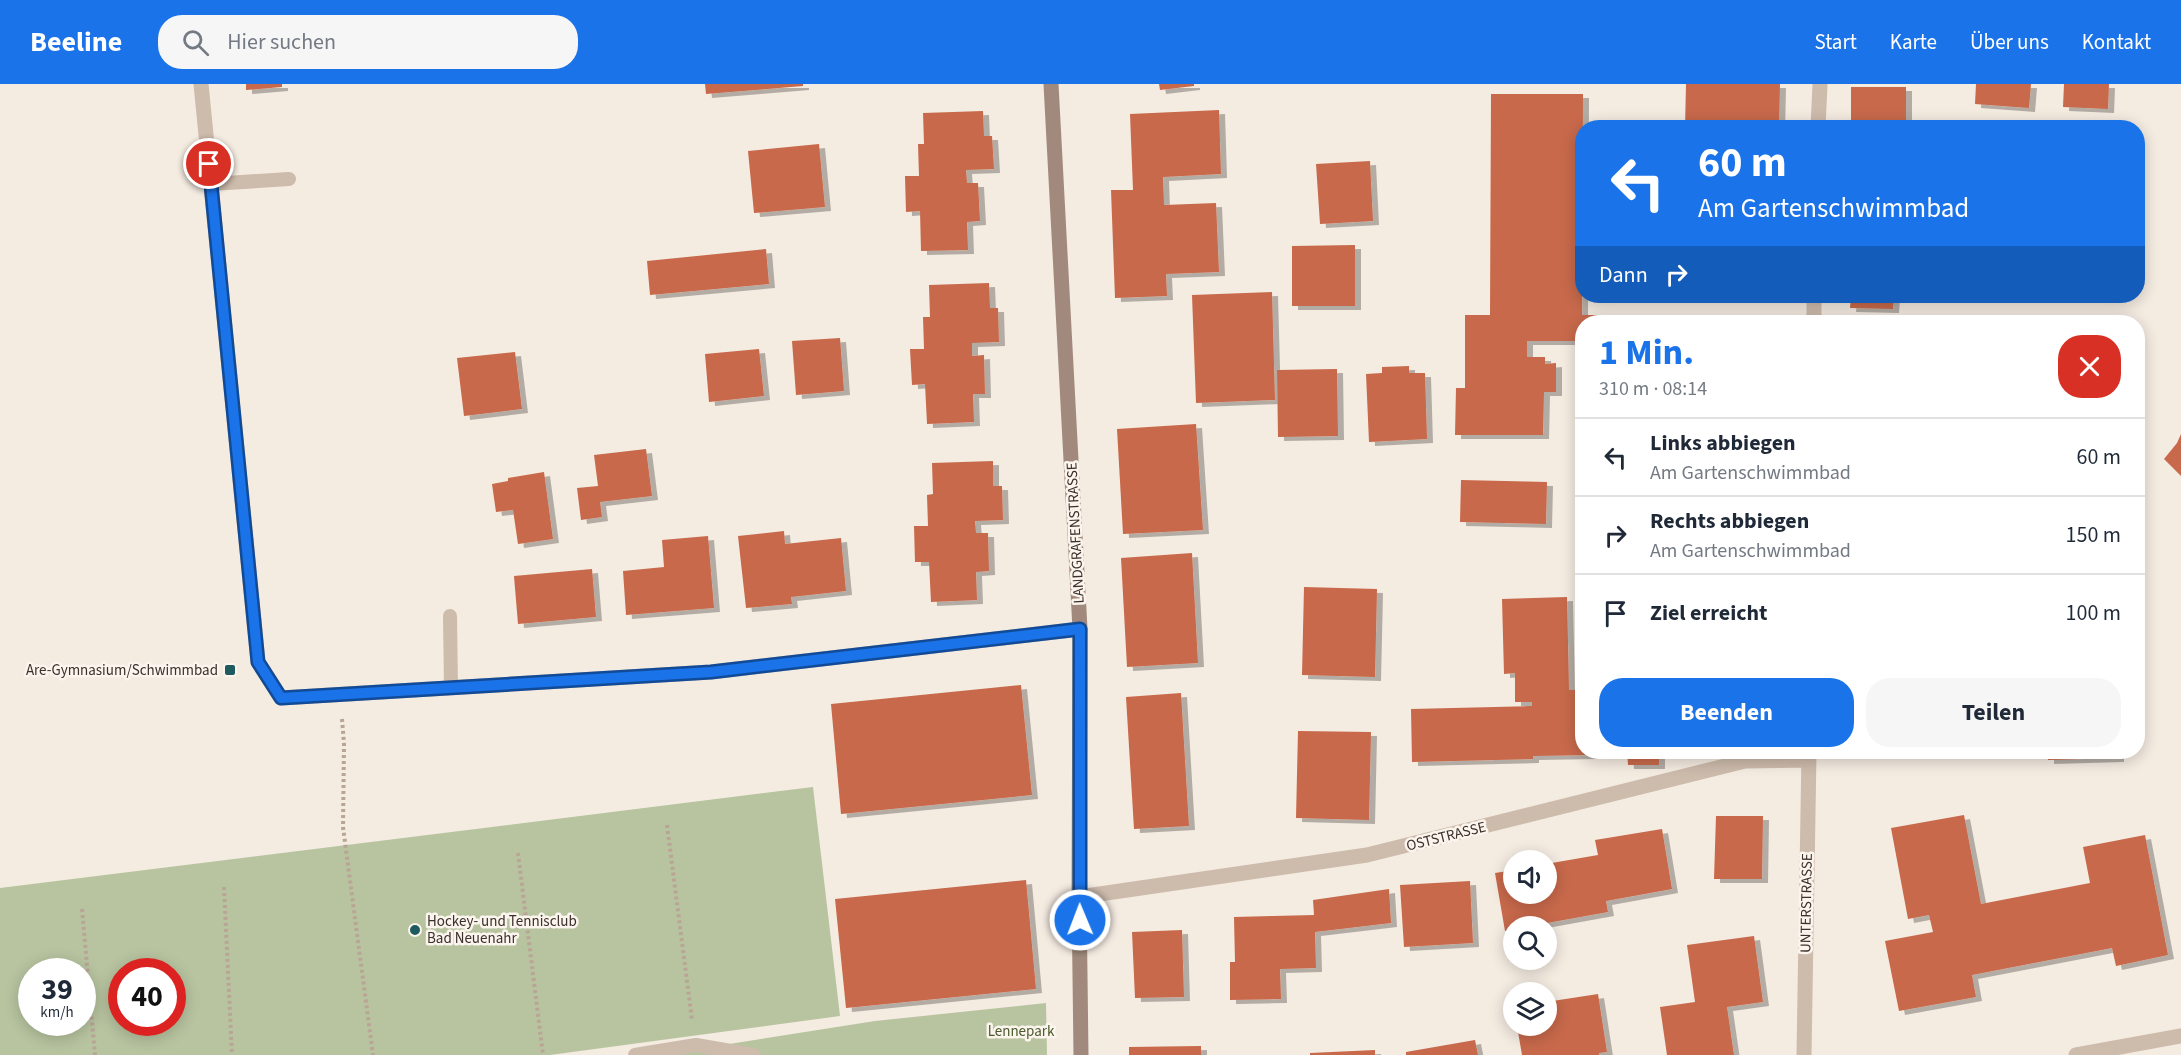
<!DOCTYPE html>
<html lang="de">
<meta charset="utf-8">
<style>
body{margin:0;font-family:"Source Sans 3",sans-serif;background:#f6f6f7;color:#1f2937;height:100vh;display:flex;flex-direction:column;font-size:22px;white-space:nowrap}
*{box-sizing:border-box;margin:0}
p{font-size:20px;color:#747a83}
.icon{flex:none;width:33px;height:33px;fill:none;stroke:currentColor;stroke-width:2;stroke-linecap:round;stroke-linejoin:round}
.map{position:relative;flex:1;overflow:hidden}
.panel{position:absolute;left:1575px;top:231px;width:570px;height:444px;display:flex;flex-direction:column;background:#fff;border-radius:24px;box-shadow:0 3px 15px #0003}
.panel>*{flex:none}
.hud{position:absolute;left:1575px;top:36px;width:570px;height:183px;border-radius:24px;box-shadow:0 3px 15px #0003;background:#1a73e8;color:#fff;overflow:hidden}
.controls{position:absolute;left:1503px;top:766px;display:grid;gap:12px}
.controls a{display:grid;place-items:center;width:54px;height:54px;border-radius:50%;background:#fff;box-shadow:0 3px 15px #0003;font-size:30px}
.speed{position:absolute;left:18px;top:874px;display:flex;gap:12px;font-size:30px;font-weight:700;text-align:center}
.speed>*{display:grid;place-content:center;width:78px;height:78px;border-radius:50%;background:#fff;box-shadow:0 3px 15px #0003;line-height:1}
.speed small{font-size:15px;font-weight:400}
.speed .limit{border:9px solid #d22;background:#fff;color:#111}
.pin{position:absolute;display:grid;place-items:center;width:51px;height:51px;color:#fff;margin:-26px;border:3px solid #fff;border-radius:50%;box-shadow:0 2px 6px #0007}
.me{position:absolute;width:66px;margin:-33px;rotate:359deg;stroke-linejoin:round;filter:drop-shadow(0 0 4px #0008)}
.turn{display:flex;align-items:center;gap:21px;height:126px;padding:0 24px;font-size:27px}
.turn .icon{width:78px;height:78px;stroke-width:2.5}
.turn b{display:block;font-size:42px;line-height:51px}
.then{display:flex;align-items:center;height:57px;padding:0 24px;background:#0003;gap:12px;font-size:22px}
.round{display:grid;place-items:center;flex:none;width:63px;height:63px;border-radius:24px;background:#f6f6f7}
.headline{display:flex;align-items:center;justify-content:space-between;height:102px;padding:0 24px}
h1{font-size:36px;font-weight:700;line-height:45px;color:#1a73e8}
.button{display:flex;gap:12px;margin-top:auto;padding:12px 24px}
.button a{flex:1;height:69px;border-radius:24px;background:#1a73e8;color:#fff;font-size:24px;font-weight:700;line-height:69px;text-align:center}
.button a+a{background:#f6f6f7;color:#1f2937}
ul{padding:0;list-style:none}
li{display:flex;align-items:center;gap:18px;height:78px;padding:0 24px;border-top:2px solid #e0e1e3}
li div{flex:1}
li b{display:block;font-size:22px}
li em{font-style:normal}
header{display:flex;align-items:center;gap:36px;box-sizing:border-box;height:84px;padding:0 30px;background:#1a73e8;color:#fff}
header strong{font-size:28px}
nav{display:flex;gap:33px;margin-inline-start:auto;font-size:21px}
.search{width:420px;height:54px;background:#f6f6f7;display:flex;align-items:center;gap:15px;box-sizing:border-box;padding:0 21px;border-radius:24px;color:#747a83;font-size:22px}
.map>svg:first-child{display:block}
</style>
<header>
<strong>Beeline</strong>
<div class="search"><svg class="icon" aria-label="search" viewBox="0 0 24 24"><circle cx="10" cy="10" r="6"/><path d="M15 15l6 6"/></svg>Hier suchen</div>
<nav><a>Start</a><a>Karte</a><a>Über uns</a><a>Kontakt</a></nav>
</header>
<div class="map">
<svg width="2181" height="971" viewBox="0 0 2181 971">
<defs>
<filter id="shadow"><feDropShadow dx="6" dy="4" stdDeviation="0" flood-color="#0004"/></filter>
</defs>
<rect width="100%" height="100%" fill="#f4ebe1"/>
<path fill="#b8c4a0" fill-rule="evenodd" d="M813,703L840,932L550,971H0V804ZM32,888H82V939H32ZM122,888H172V939H122Z
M1046,919L1047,971H660L875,937Z"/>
<path fill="#c8694b" filter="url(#shadow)" d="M246,0H282V3L246,6Z
M705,0H803V2L706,10Z
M1159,0H1194V2L1160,6Z
M1686,0H1780L1779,44H1685Z
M1976,0H2031L2029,24L1975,20Z
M2064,0H2109L2108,25L2063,23Z
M1851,3H1906V44H1851Z
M1491,10H1583L1582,231H1597V238H1582V257H1527V273H1545V280L1556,279V308H1544L1543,351H1455L1456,304H1465V231H1490Z
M1219,26L1221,90L1163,93L1164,121L1216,119L1219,188L1166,190L1167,212L1115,214L1111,106H1133L1130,30Z
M983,27L984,52H992L994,85L966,86L967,99H978L980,137L967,138L968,166L921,167L920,127L906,128L905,92H919L918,60H924L923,29Z
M819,60L825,123L754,129L748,67Z
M1370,77L1373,137L1320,140L1316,80Z
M1355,161V222H1292V162Z
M766,165L769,200L650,211L647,177Z
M989,199L990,224H998L999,258L972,259V272L984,271L985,310H973L974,338L927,340L925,300L912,301L910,265H924L923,233H930L929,201Z
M1272,208L1275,316L1196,319L1192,211Z
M1851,212H1894L1893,225L1850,224Z
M840,254L844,307L796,311L792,257Z
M759,265L764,312L709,318L705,270Z
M515,268L522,325L464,332L457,274Z
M1409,282V289H1425L1427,355L1369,358L1366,290L1382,289V283Z
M1337,285L1338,352L1278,353L1277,286Z
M1196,340L1203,446L1123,450L1117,345Z
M2181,350V392L2164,375L2177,359Z
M646,365L652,412L600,418L602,433L581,436L577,404L598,402L594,371Z
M993,377V402H1002L1003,436L975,437L976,449H988L989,487L976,488L977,516L931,518L929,478H915L914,442H928L927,411L933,410L932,379Z
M544,388L553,455L518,460L513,426L496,428L492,400L508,397V394Z
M1461,396L1547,398L1546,440L1460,438Z
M784,447L785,460L841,454L846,507L791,513L792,520L746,524L738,452Z
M708,452L714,524L626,531L623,487L664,483L662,456Z
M1192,469L1198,579L1127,583L1121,474Z
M592,485L596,533L518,540L514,492Z
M1304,503L1377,505L1375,593L1302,591Z
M1567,513L1569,606H1582V668H1592V671L1533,672V675L1412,678L1411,625L1532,622V618H1515V589L1504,590L1502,515Z
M1021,601L1032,711L841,730L831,620Z
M1181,609L1189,742L1134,745L1126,613Z
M1298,647L1371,648L1369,736L1296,734Z
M1627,668H1659V681H1628Z
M1873,668H1944V670H1873Z
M2048,668H2118V674L2048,676Z
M1964,731L1981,820L2090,799L2083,763L2145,751L2168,871L2116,882L2112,864L1972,891L1976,913L1899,927L1885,857L1933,848L1929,831L1908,835L1891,744Z
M1716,732H1763L1762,795H1714Z
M1662,745L1672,805L1606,817L1608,828L1525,843H1514V845L1505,847L1495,789L1514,786V810H1546V780L1598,771L1595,756Z
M1026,796L1036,905L846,924L835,815Z
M1470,797L1473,859L1404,863L1400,801Z
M1389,805L1391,839L1315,848L1316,884L1280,885L1281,915L1230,916V878H1235L1234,833L1314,831L1313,816Z
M1182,846L1184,913L1135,914L1132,848Z
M1754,852L1763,918L1727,923L1734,971H1667L1660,923L1695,918L1687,861Z
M1598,910L1607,968L1599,969V971H1522L1517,942H1546V918Z
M1475,956L1478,971H1406V968Z
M1201,962V971H1129V963Z
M1375,966V971H1310V969Z"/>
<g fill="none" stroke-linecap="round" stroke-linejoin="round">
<path stroke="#b9a596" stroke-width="4" stroke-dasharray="3 3" stroke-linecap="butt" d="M342,635L344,660L343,743L373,971
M667,741L692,936
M518,769L543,971
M224,803L232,971
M82,825L95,971"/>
<path stroke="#cdbbac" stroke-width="14" d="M211,100L289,95
M450,532L451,604
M635,971L696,961L754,971"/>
<path stroke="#cdbbac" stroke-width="15" d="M201,0L258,578L281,614L711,588L1080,545
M1818,44L1820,0
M1814,238V212
M1079,813L1367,771L1745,677L1809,676
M1804,971L1809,668
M2076,971L2181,952"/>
<path stroke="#a18a7d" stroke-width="15" d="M1051,0L1080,545L1079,813L1081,971"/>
</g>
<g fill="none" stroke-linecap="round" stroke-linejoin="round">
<g stroke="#114b97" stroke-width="15">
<path id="route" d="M209,80L258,578L281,614L711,588L1080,545V836"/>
</g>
<use href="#route" stroke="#1a73e8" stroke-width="10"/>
</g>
<g fill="#1f5a5e" stroke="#fbf5ee" stroke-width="2">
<rect x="224" y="580" width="12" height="12" rx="3"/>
<circle cx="415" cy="846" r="6"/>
</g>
<g text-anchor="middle" stroke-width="5" stroke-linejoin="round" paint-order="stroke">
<g font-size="15" fill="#3b302b" stroke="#fbf5ee">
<text transform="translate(1075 449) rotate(-93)" y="5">LANDGRAFENSTRASSE</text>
<text transform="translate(1446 752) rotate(-14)" y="5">OSTSTRASSE</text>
<text transform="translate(1806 819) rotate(-89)" y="5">UNTERSTRASSE</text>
</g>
<g font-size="15" fill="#3b302b" stroke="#fbf5ee" text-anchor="end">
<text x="218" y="591">Are-Gymnasium/Schwimmbad</text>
<text x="427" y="842" text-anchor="start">Hockey- und Tennisclub<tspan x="427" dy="17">Bad Neuenahr</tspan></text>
</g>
<g font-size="15" fill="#4a5a2e" stroke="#fbf5ee">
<text x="1021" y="952">Lennepark</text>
</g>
</g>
</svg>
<div class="controls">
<a><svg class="icon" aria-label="sound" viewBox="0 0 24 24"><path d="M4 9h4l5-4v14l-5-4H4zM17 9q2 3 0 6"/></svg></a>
<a><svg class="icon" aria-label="search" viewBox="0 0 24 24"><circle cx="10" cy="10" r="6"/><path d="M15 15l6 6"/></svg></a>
<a><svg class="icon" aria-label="layers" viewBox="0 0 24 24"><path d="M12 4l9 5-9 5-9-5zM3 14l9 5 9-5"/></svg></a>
</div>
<div class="speed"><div>39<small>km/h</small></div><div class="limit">40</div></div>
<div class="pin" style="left:209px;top:80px;background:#d93025"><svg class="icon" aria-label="arrive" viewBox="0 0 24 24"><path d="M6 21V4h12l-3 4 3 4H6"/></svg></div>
<svg class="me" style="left:1080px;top:836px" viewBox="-20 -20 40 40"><circle r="17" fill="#1a73e8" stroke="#fff" stroke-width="3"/><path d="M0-11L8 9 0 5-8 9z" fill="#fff"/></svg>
<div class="hud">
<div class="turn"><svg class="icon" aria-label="left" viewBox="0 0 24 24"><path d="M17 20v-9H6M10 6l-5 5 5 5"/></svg><div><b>60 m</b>Am Gartenschwimmbad</div></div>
<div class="then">Dann<svg class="icon" aria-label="right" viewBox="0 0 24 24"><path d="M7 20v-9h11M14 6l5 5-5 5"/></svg></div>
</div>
<section class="panel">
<div class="headline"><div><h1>1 Min.</h1><p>310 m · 08:14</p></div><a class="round" style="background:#d93025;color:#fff"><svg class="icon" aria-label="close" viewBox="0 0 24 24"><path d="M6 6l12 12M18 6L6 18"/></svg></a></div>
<ul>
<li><svg class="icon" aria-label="left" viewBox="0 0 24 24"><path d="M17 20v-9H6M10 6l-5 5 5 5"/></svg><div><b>Links abbiegen</b><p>Am Gartenschwimmbad</p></div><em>60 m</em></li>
<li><svg class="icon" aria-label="right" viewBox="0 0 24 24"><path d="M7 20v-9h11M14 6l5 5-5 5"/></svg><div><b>Rechts abbiegen</b><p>Am Gartenschwimmbad</p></div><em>150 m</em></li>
<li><svg class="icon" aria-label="arrive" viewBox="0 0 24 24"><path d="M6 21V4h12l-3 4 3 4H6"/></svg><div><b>Ziel erreicht</b></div><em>100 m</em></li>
</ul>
<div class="button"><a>Beenden</a><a>Teilen</a></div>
</section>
</div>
